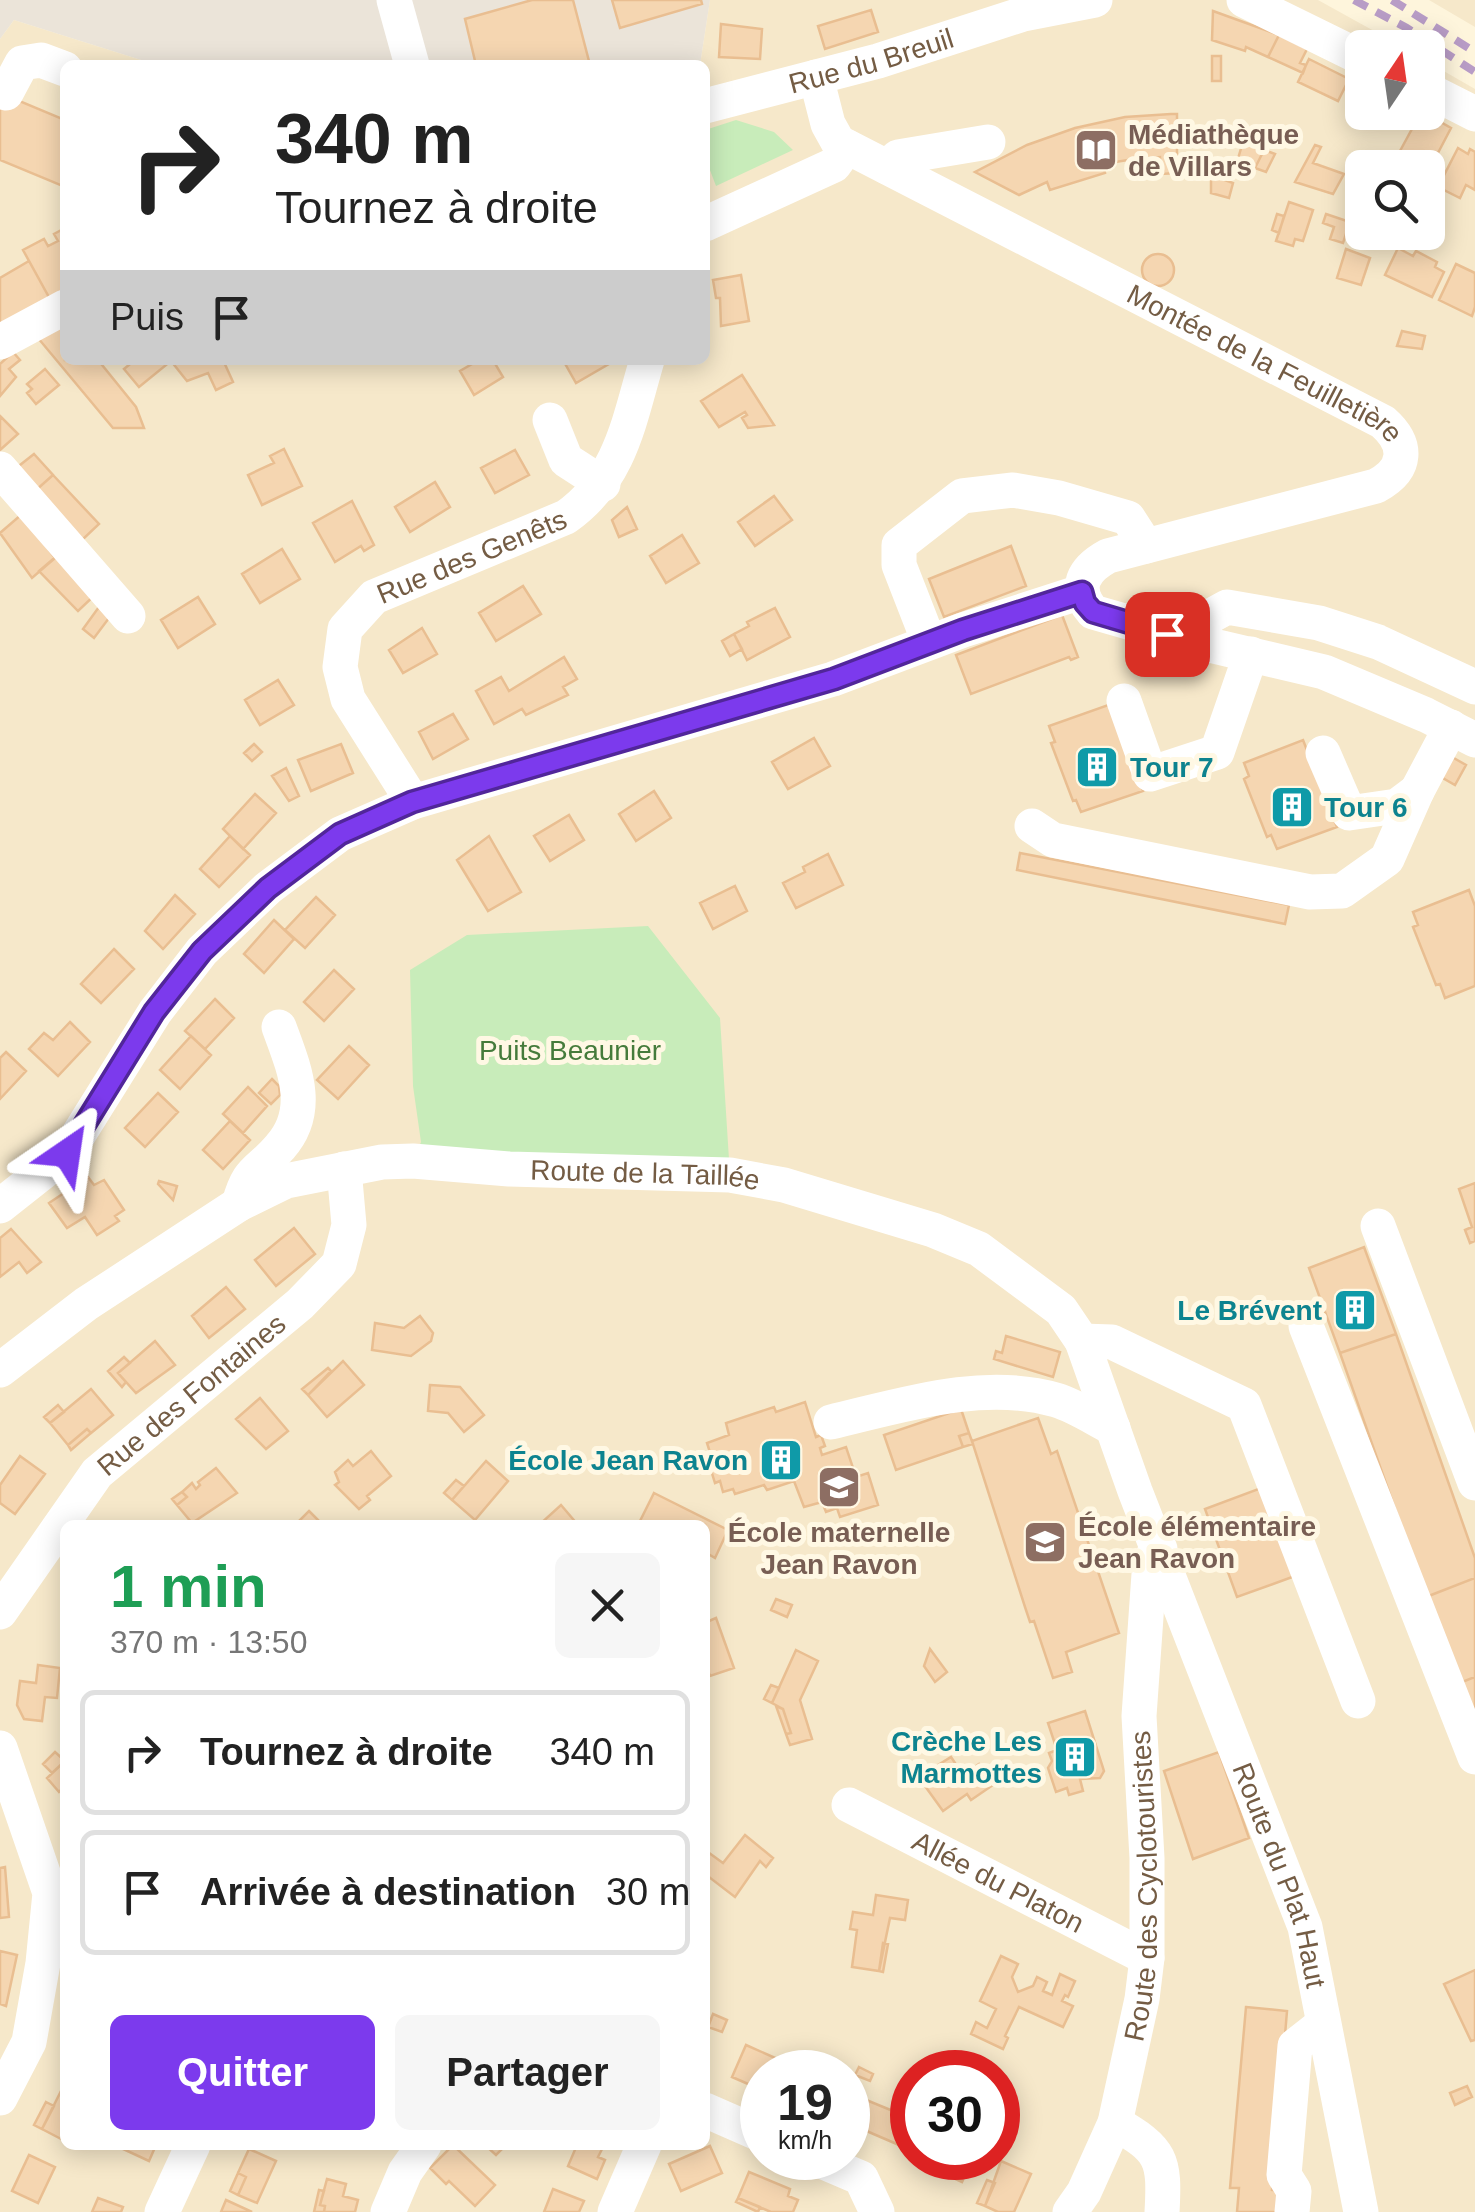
<!DOCTYPE html>
<html lang="fr">
<meta charset="utf-8">
<style>
body{margin:0;font-family:Arial,sans-serif;background:#f6f6f6;color:#222;height:100vh;display:flex;flex-direction:column;font-size:38px;white-space:nowrap}
*{box-sizing:border-box;margin:0}
p{font-size:32px;color:#767676}
.icon{flex:none;width:55px;height:55px;fill:none;stroke:currentColor;stroke-width:2;stroke-linecap:round;stroke-linejoin:round}
.map{position:relative;flex:1;overflow:hidden}
.drawer{position:absolute;left:60px;top:1520px;width:650px;height:630px;display:flex;flex-direction:column;background:#fff;border-radius:15px;box-shadow:0 5px 25px #0003}
.drawer>*{flex:none}
.top-card{position:absolute;left:60px;top:60px;width:650px;height:305px;border-radius:15px;box-shadow:0 5px 25px #0003;background:#fff;color:#222;overflow:hidden}
.needle{width:65px;rotate:13deg}
.tools{position:absolute;left:1345px;top:30px;display:grid;gap:20px}
.tools a{display:grid;place-items:center;width:100px;height:100px;border-radius:15px;background:#fff;box-shadow:0 5px 25px #0003;font-size:50px}
.speed{position:absolute;left:740px;top:2050px;display:flex;gap:20px;font-size:50px;font-weight:700;text-align:center}
.speed>*{display:grid;place-content:center;width:130px;height:130px;border-radius:50%;background:#fff;box-shadow:0 5px 25px #0003;line-height:1}
.speed small{font-size:25px;font-weight:400}
.speed .limit{border:15px solid #d22;background:#fff;color:#111}
.pin{position:absolute;display:grid;place-items:center;width:85px;height:85px;color:#fff;margin:-42px;border-radius:20px;box-shadow:0 5px 15px #0006}
.me{position:absolute;width:110px;margin:-55px;rotate:32deg;stroke-linejoin:round;filter:drop-shadow(0 0 8px #0008)}
.turn{display:flex;align-items:center;gap:35px;height:210px;padding:0 50px;font-size:45px}
.turn .icon{width:130px;height:130px;stroke-width:2.5}
.turn b{display:block;font-size:70px;line-height:85px}
.then{display:flex;align-items:center;height:95px;padding:0 50px;background:#0003;gap:20px;font-size:38px}
.round{display:grid;place-items:center;flex:none;width:105px;height:105px;border-radius:15px;background:#f6f6f6}
.head{display:flex;align-items:center;justify-content:space-between;height:170px;padding:0 50px}
h1{font-size:60px;font-weight:800;line-height:75px;color:#1e9e55}
.cta{display:flex;gap:20px;margin-top:auto;padding:20px 50px}
.cta a{flex:1;height:115px;border-radius:15px;background:#7c3aed;color:#fff;font-size:40px;font-weight:800;line-height:115px;text-align:center}
.cta a+a{background:#f6f6f6;color:#222}
ul{padding:0;list-style:none}
li{display:flex;align-items:center;gap:30px;height:125px;margin:0 20px 15px;padding:0 30px;border:5px solid #e0e0e0;border-radius:15px}
li div{flex:1}
li b{display:block;font-size:38px}
li em{font-style:normal}
.map>svg:first-child{display:block}
</style>
<div class="map">
<svg width="1475" height="2212" viewBox="0 0 1475 2212">
<rect width="100%" height="100%" fill="#fef5dc"/>
<path fill="#f6e8ca" fill-rule="evenodd" d="M710,0H1318L1403,47L1362,48V112H1428V62L1475,89V2212H0V39L14,20L157,65H65V360H705V65H700ZM1362,168H1428V232H1362ZM65,1525H705V2145H65ZM762,2072H848V2158H762ZM912,2072H998V2158H912Z
M1429,0H1475V27Z"/>
<path fill="#ebe4d9" d="M0,0H710L700,65H157L14,20L0,39Z"/>
<path fill="#c8ecba" d="M736,120L774,132L793,150L716,186L705,157V130Z
M648,926L720,1018L730,1175L413,1161L421,1142L413,1086L410,970L467,935Z"/>
<path fill="#f5d6b1" stroke="#e9be91" stroke-width="2.5" d="M532,0H573L590,65H476L465,19Z
M612,0H701L702,4L620,28Z
M871,10L878,32L825,49L818,26Z
M1213,11L1279,35L1268,57L1246,47L1245,51L1212,40Z
M721,24L762,29L760,59L719,57Z
M1279,35L1307,49L1300,63L1306,65L1303,73L1268,57Z
M1212,56H1221V81H1212Z
M1309,59L1349,79L1338,101L1298,82Z
M0,93L65,120V187L0,160Z
M1402,112H1423L1451,128L1428,172V168H1406L1411,158L1400,151L1413,127L1398,119Z
M1171,114H1177V173L1161,174L1160,157L1134,159L1103,164L1105,173L1050,190L1047,182L1019,195L975,172L1027,145L1075,128L1125,117Z
M1243,142L1264,150L1255,168L1237,162Z
M1315,145L1321,147L1313,163L1344,174L1333,194L1295,182Z
M1458,148L1468,154L1470,149L1475,152V190L1466,185L1460,198L1438,187Z
M1264,150L1275,154L1266,172L1255,168Z
M1211,175L1233,183L1229,198L1211,193Z
M1289,202L1313,210L1303,241L1295,239L1293,246L1276,241Z
M1277,214L1284,216L1279,233L1272,230Z
M1326,214L1350,222L1343,243L1330,239L1334,227L1323,223Z
M65,228V291L50,299L23,250L44,239L48,246L58,241L54,234Z
M1398,248L1413,256L1416,251L1437,262L1435,267L1444,272L1432,297L1385,275Z
M1346,249L1370,258L1361,285L1337,278Z
M1142 270a16 16 0 1 1 32 0a16 16 0 1 1-32 0Z
M29,261L50,299L0,329V278Z
M1456,264L1475,273V307L1472,316L1439,300Z
M741,275L749,321L721,326L720,298H716L713,280Z
M60,327L65,333V360H98L136,407L144,428H113L38,338Z
M1402,331L1425,336L1422,349L1397,346Z
M13,352L20,360L9,369L16,377L0,396V364Z
M135,360H170L171,361L139,387L124,369Z
M223,360L233,382L216,390L208,373L187,381L171,361Z
M479,360H493L503,377L474,395L460,371Z
M563,360H614V361L576,383Z
M45,369L59,385L36,404L27,393L32,389L27,384Z
M742,375L774,425L748,428L742,418L747,415L745,412L719,427L701,401Z
M0,416L18,434L0,450Z
M284,449L302,486L262,505L248,475L274,463L270,456Z
M515,450L529,475L495,493L481,468Z
M34,454L53,475L35,491L15,469Z
M53,475L99,524L80,542L35,491Z
M435,482L450,507L410,532L395,507Z
M774,496L792,520L755,546L738,522Z
M352,501L374,545L364,551L361,546L335,562L313,523Z
M627,507L637,529L619,537L612,520Z
M22,514L55,558L32,578L0,533Z
M682,535L699,563L666,583L650,556Z
M1011,546L1026,586L944,617L929,579Z
M282,549L300,579L260,603L242,574Z
M59,554L97,593L78,611L39,571Z
M523,586L541,614L496,641L479,613Z
M198,597L215,624L178,648L161,620Z
M104,600L112,614L94,638L83,629Z
M775,608L790,637L747,660L734,634L749,626L747,622Z
M1062,615L1078,657L1071,660L1069,657L971,694L956,655Z
M422,628L437,654L403,673L389,650Z
M734,634L742,649L730,656L722,641Z
M564,657L577,679L563,687L568,695L526,715L522,709L494,724L476,691L501,677L509,691Z
M278,680L294,705L260,725L245,700Z
M1111,704L1143,791L1081,812L1076,800L1073,801L1051,743L1055,742L1049,726Z
M453,714L468,739L433,759L419,732Z
M814,738L830,766L788,789L772,762Z
M1303,740L1337,827L1277,849L1271,835L1267,837L1244,779L1249,776L1244,763Z
M254,744L262,752L252,761L244,753Z
M341,744L353,773L311,791L298,760Z
M1452,757L1466,765L1455,785L1441,777Z
M286,768L299,796L289,801L272,776Z
M654,791L671,818L636,841L619,814Z
M255,794L276,813L243,849L223,829Z
M569,815L584,840L550,861L534,836Z
M230,836L250,855L219,887L200,869Z
M489,836L521,892L488,911L457,860Z
M1020,853L1289,905L1285,924L1017,870Z
M828,854L843,885L796,908L783,883L805,872L803,867Z
M735,886L747,911L713,929L700,903Z
M1469,890L1475,906V986L1445,998L1440,984L1436,985L1413,927L1418,925L1413,912Z
M175,895L195,914L163,949L145,931Z
M316,897L335,915L305,948L285,930Z
M274,920L294,939L264,973L244,954Z
M114,949L134,969L101,1003L81,984Z
M334,970L354,989L324,1021L304,1002Z
M215,999L234,1018L205,1049L185,1031Z
M70,1022L90,1042L58,1076L29,1049L44,1033L53,1040Z
M191,1036L211,1055L180,1089L160,1070Z
M349,1046L369,1065L338,1099L317,1080Z
M6,1052L26,1071L0,1099V1058Z
M272,1079L279,1086L280,1095L271,1104L259,1093Z
M248,1087L267,1106L243,1133L223,1114Z
M158,1093L178,1112L145,1147L125,1128Z
M230,1121L250,1140L223,1169L203,1150Z
M88,1177L94,1185L104,1180L124,1210L115,1216L119,1221L97,1235L85,1217L67,1228L49,1203Z
M159,1181L177,1186L173,1200L158,1184Z
M1475,1183V1241L1470,1243L1465,1230L1472,1227L1459,1189Z
M294,1228L315,1254L276,1286L255,1260Z
M11,1229L41,1262L27,1273L19,1262L0,1277V1238Z
M1364,1247L1396,1334L1340,1353L1309,1268Z
M226,1287L245,1309L209,1338L192,1316Z
M420,1316L433,1333L431,1341L411,1356L372,1350L375,1323L404,1328Z
M1396,1334L1475,1558V1578L1426,1597L1340,1353Z
M1006,1336L1060,1352L1053,1377L994,1359L996,1351L1002,1353Z
M155,1341L175,1365L136,1393L118,1373Z
M124,1357L130,1363L118,1373L126,1382L122,1387L108,1371Z
M343,1361L364,1385L327,1417L308,1395Z
M328,1368L331,1371L308,1395L302,1389Z
M430,1385L460,1387L484,1415L464,1432L448,1413L428,1411Z
M91,1389L113,1415L91,1433L87,1429L68,1445L50,1423Z
M260,1398L288,1431L266,1449L236,1419Z
M805,1402L816,1437L821,1435L825,1446L820,1448L822,1455L846,1447L856,1477L868,1473L878,1505L840,1517L837,1508L826,1512L822,1502L804,1507L794,1481L767,1490L764,1485L735,1494L733,1489L723,1492L720,1481L715,1483L710,1467L714,1465L707,1443L729,1435L726,1423L774,1407L776,1412Z
M58,1405L64,1412L50,1423L44,1417Z
M961,1409L969,1433L959,1436L963,1447L896,1470L884,1435Z
M1038,1418L1051,1454L1057,1451L1119,1633L1066,1652L1072,1672L1053,1678L1034,1621L1030,1622L1025,1607L972,1441Z
M87,1429L91,1433L71,1450L68,1445Z
M969,1433L973,1444L963,1447L959,1436Z
M371,1451L391,1476L367,1496L370,1500L359,1509L335,1485L339,1482L335,1472L348,1460L353,1466Z
M20,1456L45,1474L15,1514L0,1503V1485Z
M486,1461L508,1481L475,1520L452,1500Z
M216,1468L237,1493L192,1523L177,1505L187,1497L182,1492L192,1483L196,1489L200,1485L198,1482Z
M456,1480L464,1486L452,1500L444,1493Z
M1261,1488L1295,1576L1237,1597L1205,1509Z
M182,1492L187,1497L177,1505L172,1499Z
M654,1493L728,1530L715,1558L705,1552V1525L639,1523Z
M561,1505L578,1525H539Z
M309,1511L321,1523L295,1525Z
M1475,1578V1677L1457,1684L1426,1597Z
M776,1599L792,1605L787,1617L771,1610Z
M705,1610L709,1621L716,1618L734,1668L710,1676L705,1663Z
M930,1649L947,1672L935,1682L924,1666Z
M796,1650L818,1661L800,1700L812,1739L790,1745L786,1734L791,1733L783,1709L772,1703Z
M38,1665L60,1668L57,1698L45,1697L42,1721L24,1719L17,1705L20,1681L36,1683Z
M1475,1677V1736L1457,1684Z
M771,1685L779,1688L772,1703L764,1699Z
M776,1706L783,1709L791,1733L786,1734Z
M1085,1711L1104,1771L1100,1778L1080,1779L1083,1791L1069,1795L1067,1788L1056,1792L1048,1768L1052,1761L1049,1753L1057,1750L1048,1723Z
M55,1752L65,1761L52,1773L43,1764Z
M1219,1752L1249,1838L1193,1859L1164,1771Z
M951,1757L963,1775L979,1764L993,1785L971,1800L967,1794L943,1811L925,1786L941,1776L935,1767Z
M65,1761V1790L63,1788L59,1792L47,1778Z
M745,1835L773,1858L766,1867L760,1861L735,1897L705,1874V1850L723,1863Z
M5,1867L9,1917L0,1918V1868Z
M876,1895L908,1900L905,1920L890,1918L879,1971L852,1967L857,1930L850,1929L853,1912L873,1915Z
M883,1943L888,1944L883,1972L879,1971Z
M0,1951L17,1955L6,2006L0,2004Z
M1001,1956L1018,1964L1012,1977L1018,1992L1033,1986L1037,1977L1047,1982L1043,1991L1052,1995L1060,1974L1075,1981L1068,1997L1065,1995L1062,2001L1073,2006L1063,2027L1019,2007L1005,2036L1008,2038L1003,2049L971,2034L976,2022L987,2028L996,2009L980,2001Z
M1475,1970V2040L1471,2041L1444,1984Z
M1246,2007L1287,2011L1272,2190L1280,2191L1279,2212H1237L1239,2188H1230Z
M713,2014L727,2020L722,2032L708,2027Z
M746,2045L782,2061L777,2072H762V2090L732,2077Z
M781,2062L806,2072H777Z
M859,2067L873,2074L870,2081L855,2075Z
M64,2085H65V2141L42,2129Z
M1467,2086L1472,2097L1455,2105L1450,2093Z
M859,2097L910,2118L899,2145L848,2123Z
M46,2102L54,2106L42,2129L34,2125Z
M122,2145H156L149,2161L121,2148Z
M453,2145L495,2185L475,2206L449,2181L446,2184L430,2168Z
M485,2145H506L496,2155Z
M577,2145H604L598,2157L605,2160L597,2179L568,2166Z
M710,2146L722,2173L681,2191L669,2164Z
M249,2149L276,2161L257,2203L238,2195L246,2177L238,2173Z
M29,2155L55,2167L38,2203L12,2191Z
M932,2158H973L962,2182L951,2177L953,2173L929,2162Z
M1001,2161L1031,2174L1014,2212H998L985,2206Z
M749,2172L790,2189L788,2196L798,2200L793,2212H771L738,2198Z
M238,2173L246,2177L238,2195L230,2191Z
M327,2179L346,2184L343,2196L358,2200L355,2212H324L325,2206L320,2205Z
M987,2180L995,2183L985,2206L977,2203Z
M553,2189L584,2201L579,2212H544Z
M319,2190L324,2191L320,2205L325,2206L324,2212H314Z
M98,2198L123,2207L121,2212H92Z
M738,2198L760,2207L758,2212L736,2202Z
M226,2200L252,2212H221Z"/>
<g fill="none" stroke-linecap="round" stroke-linejoin="round">
<g stroke="#fff" stroke-width="35">
<path d="M394,0L412,65"/>
<path d="M1244,0L1362,58"/>
<path id="s1" d="M816,77L828,124L838,142L1383,422C1408,444 1408,469 1376,486L1108,556C1084,569 1072,588 1093,612L1201,643L1324,672L1426,715L1475,740"/>
<path d="M1428,90L1475,114"/>
<path d="M6,93L22,63L41,60L65,69"/>
<path id="s2" d="M705,106L878,61L1023,14L1095,0"/>
<path d="M887,167L898,157L988,142"/>
<path d="M705,224L834,165L847,147"/>
<path d="M0,342L65,307"/>
<path d="M550,420L566,460L603,484"/>
<path d="M0,469L128,616"/>
<path d="M929,642L899,565V545L962,496L1013,490L1059,498L1128,518L1146,546"/>
<path d="M1201,643L1207,618L1227,607L1319,623L1378,642L1475,687"/>
<path d="M1124,701L1150,774L1217,752L1251,654"/>
<path d="M1323,753L1349,813L1397,806L1417,791"/>
<path id="s3" d="M413,802L348,699L340,667L345,629L374,597L566,517C621,478 629,421 647,360"/>
<path d="M1032,826L1053,840L1310,892L1342,891L1387,859L1417,791L1451,727"/>
<path d="M239,1204C249,1167 258,1173 280,1147C313,1110 294,1068 279,1027"/>
<path d="M0,1206L67,1153L155,1012L202,951L268,888L340,834L413,802L833,679L963,630L1081,592"/>
<path d="M1378,1226L1475,1483"/>
<path d="M1306,1326L1475,1757"/>
<path d="M1082,1341L1112,1342L1244,1405L1358,1701"/>
<path id="s4" d="M0,1370L86,1304L239,1204L286,1181L382,1162L413,1161L509,1169L730,1175L784,1185L933,1230L979,1249L1061,1310L1082,1341L1135,1491L1305,1927L1361,2212"/>
<path d="M831,1422C903,1405 983,1379 1056,1400C1076,1406 1095,1419 1113,1428"/>
<path id="s5" d="M0,1612L97,1473L300,1304L339,1264L349,1225L344,1169"/>
<path d="M0,1748L50,1893L43,1963L29,2042L0,2098"/>
<path id="s6" d="M849,1805L1147,1958"/>
<path d="M705,2110L762,2135"/>
<path d="M1115,2123C1162,2150 1165,2159 1162,2212"/>
<path d="M814,2158L861,2178L877,2212"/>
<path d="M162,2212L193,2145"/>
<path d="M388,2212L405,2172L424,2145"/>
<path d="M615,2212L644,2145"/>
<path id="s7" d="M1070,2212L1084,2192L1115,2123L1142,1999L1147,1958V1858L1139,1716L1150,1560L1160,1549"/>
<path d="M1292,2212L1294,2191L1284,2175L1295,2046L1323,2024"/>
</g>
<path stroke="#b89cc6" stroke-width="8" stroke-dasharray="15 10" stroke-linecap="butt" d="M1354,0L1407,28L1475,72
M1392,0L1475,52"/>
</g>
<g fill="none" stroke-linecap="round" stroke-linejoin="round">
<g stroke="#51269a" stroke-width="25">
<path id="route" d="M67,1153L154,1012L202,951L268,888L340,834L412,802L834,679L963,630L1082,592L1085,603L1093,612L1167,634"/>
</g>
<use href="#route" stroke="#7c3aed" stroke-width="18"/>
</g>
<defs>
<g id="library-square" transform="scale(2.25)"><rect x="-9" y="-9" width="18" height="18" rx="4" fill="#8d6e63" stroke="#fff8e4"/><path d="M-6-4Q-3-5.5-.7-3.5V5Q-3 3-6 4ZM6-4Q3-5.5 .7-3.5V5Q3 3 6 4Z" fill="#fff"/></g>
<g id="building-square" transform="scale(2.25)"><rect x="-9" y="-9" width="18" height="18" rx="4" fill="#0f9aa8" stroke="#fff8e4"/><path d="M-4-6H4V6H1V3H-1V6H-4ZM-2.5-4.3h1.7v1.8h-1.7ZM.8-4.3h1.7v1.8H.8ZM-2.5-1h1.7V.8h-1.7ZM.8-1h1.7V.8H.8Z" fill="#fff"/></g>
<g id="school-square" transform="scale(2.25)"><rect x="-9" y="-9" width="18" height="18" rx="4" fill="#8d6e63" stroke="#fff8e4"/><path d="M0-5L7-2L0 1L-7-2ZM-4 1L0 2.5L4 1V4Q0 6-4 4Z" fill="#fff"/></g>
</defs>
<g fill-rule="evenodd">
<use href="#library-square" x="1096" y="150"/>
<use href="#building-square" x="1097" y="767"/>
<use href="#building-square" x="1292" y="807"/>
<use href="#building-square" x="1355" y="1310"/>
<use href="#building-square" x="781" y="1460"/>
<use href="#school-square" x="839" y="1487"/>
<use href="#school-square" x="1045" y="1542"/>
<use href="#building-square" x="1075" y="1757"/>
</g>
<g text-anchor="middle" stroke-width="10" stroke-linejoin="round" paint-order="stroke">
<g font-size="28" fill="#745c44" stroke="#fff8e4">
<text dy="10" stroke="none"><textPath href="#s2" startOffset="172">Rue du Breuil</textPath></text>
<text dy="10" stroke="none"><textPath href="#s1" startOffset="550">Montée de la Feuilletière</textPath></text>
<text dy="10" stroke="none"><textPath href="#s3" startOffset="342">Rue des Genêts</textPath></text>
<text dy="10" stroke="none"><textPath href="#s4" startOffset="705">Route de la Taillée</textPath></text>
<text dy="10" stroke="none"><textPath href="#s5" startOffset="292">Rue des Fontaines</textPath></text>
<text dy="10" stroke="none"><textPath href="#s4" startOffset="1760">Route du Plat Haut</textPath></text>
<text dy="10" stroke="none"><textPath href="#s6" startOffset="168">Allée du Platon</textPath></text>
<text dy="10" stroke="none"><textPath href="#s7" startOffset="340">Route des Cyclotouristes</textPath></text>
</g>
<g font-size="28" font-weight="bold" fill="#785e54" stroke="#fff8e4" text-anchor="start">
<text x="1128" y="144">Médiathèque<tspan x="1128" dy="32">de Villars</tspan></text>
<text x="1078" y="1536">École élémentaire<tspan x="1078" dy="32">Jean Ravon</tspan></text>
<text x="839" y="1542" text-anchor="middle">École maternelle<tspan x="839" dy="32">Jean Ravon</tspan></text>
</g>
<g font-size="28" font-weight="bold" fill="#0d838f" stroke="#fff8e4" text-anchor="end">
<text x="1130" y="777" text-anchor="start">Tour 7</text>
<text x="1324" y="817" text-anchor="start">Tour 6</text>
<text x="1322" y="1320">Le Brévent</text>
<text x="748" y="1470">École Jean Ravon</text>
<text x="1042" y="1751">Crèche Les<tspan x="1042" dy="32">Marmottes</tspan></text>
</g>
<g font-size="28" fill="#457b3b" stroke="#fff8e4">
<text x="570" y="1060">Puits Beaunier</text>
</g>
</g>
</svg>
<div class="tools">
<a><svg class="needle" viewBox="-14 -14 28 28"><path d="M0-13l5 13h-10z" fill="#e53935"/><path d="M0 13l5-13h-10z" fill="#767676"/></svg></a>
<a><svg class="icon" aria-label="search" viewBox="0 0 24 24"><circle cx="10" cy="10" r="6"/><path d="M15 15l6 6"/></svg></a>
</div>
<div class="speed"><div>19<small>km/h</small></div><div class="limit">30</div></div>
<div class="pin" style="left:1167px;top:634px;background:#d93025"><svg class="icon" aria-label="arrive" viewBox="0 0 24 24"><path d="M6 21V4h12l-3 4 3 4H6"/></svg></div>
<svg class="me" style="left:67px;top:1153px" viewBox="-20 -20 40 40"><path d="M0-17L14 15 0 8-14 15z" fill="#7c3aed" stroke="#fff" stroke-width="4"/></svg>
<div class="top-card">
<div class="turn"><svg class="icon" aria-label="right" viewBox="0 0 24 24"><path d="M7 20v-9h11M14 6l5 5-5 5"/></svg><div><b>340 m</b>Tournez à droite</div></div>
<div class="then">Puis<svg class="icon" aria-label="arrive" viewBox="0 0 24 24"><path d="M6 21V4h12l-3 4 3 4H6"/></svg></div>
</div>
<section class="drawer">
<div class="head"><div><h1>1 min</h1><p>370 m · 13:50</p></div><a class="round"><svg class="icon" aria-label="close" viewBox="0 0 24 24"><path d="M6 6l12 12M18 6L6 18"/></svg></a></div>
<ul>
<li><svg class="icon" aria-label="right" viewBox="0 0 24 24"><path d="M7 20v-9h11M14 6l5 5-5 5"/></svg><div><b>Tournez à droite</b></div><em>340 m</em></li>
<li><svg class="icon" aria-label="arrive" viewBox="0 0 24 24"><path d="M6 21V4h12l-3 4 3 4H6"/></svg><div><b>Arrivée à destination</b></div><em>30 m</em></li>
</ul>
<div class="cta"><a>Quitter</a><a>Partager</a></div>
</section>
</div>
